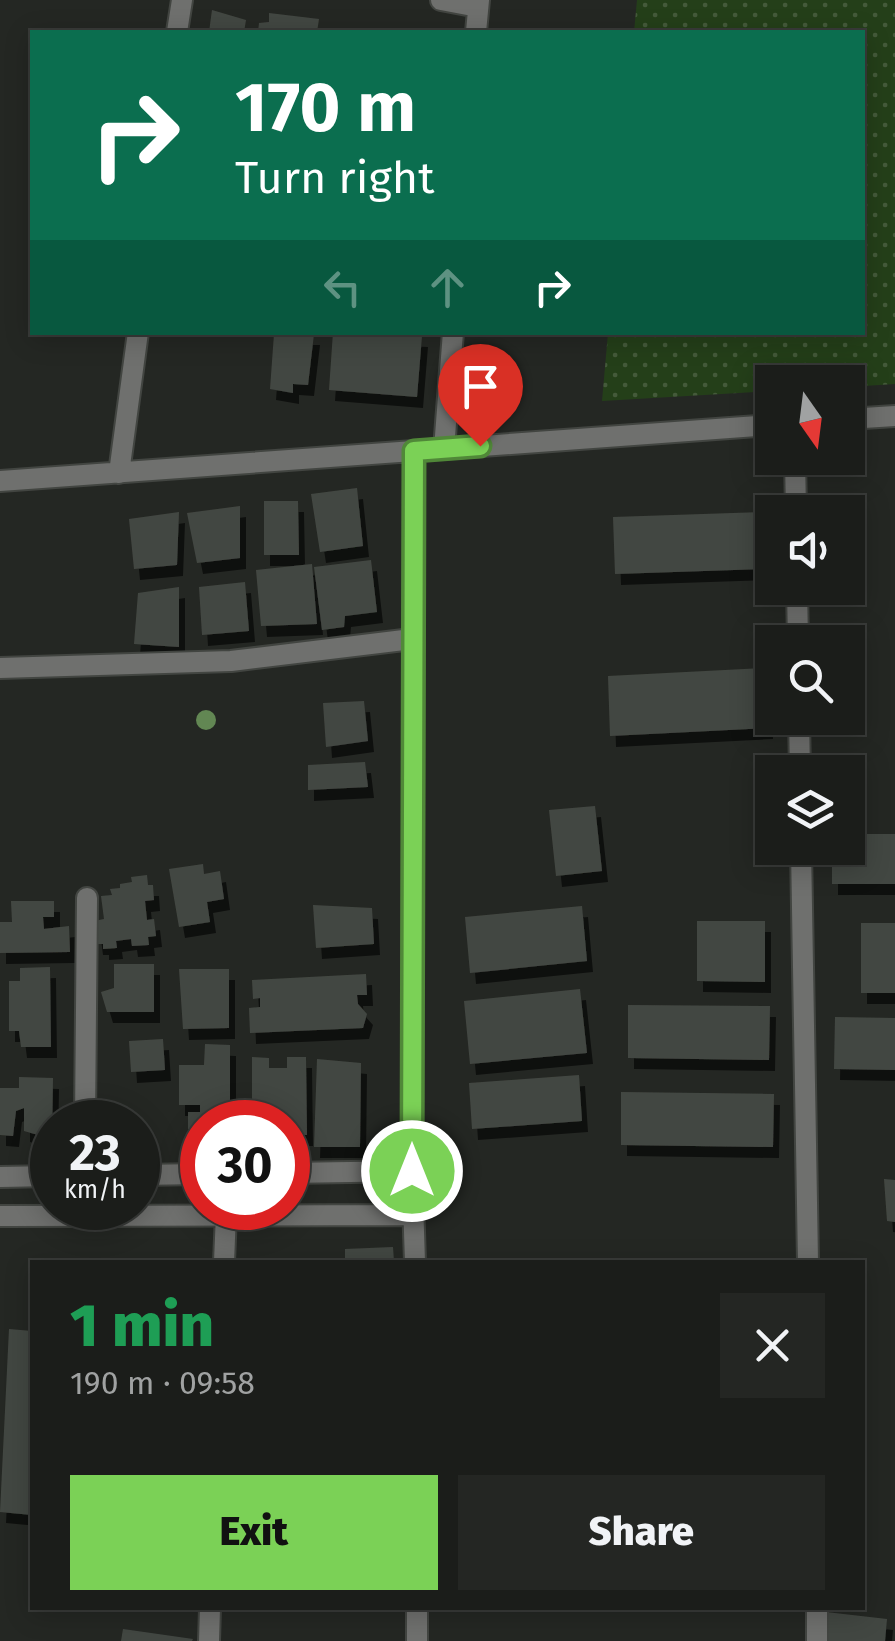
<!DOCTYPE html>
<meta charset="utf-8">
<style>
body{margin:0;font-family:"Fira Sans",sans-serif;background:#242623;color:#f1f3f6;height:100vh;display:flex;flex-direction:column;font-size:38px;white-space:nowrap}
*{box-sizing:border-box;margin:0}
p{font-size:32px;color:#a0a2a2}
.icon{flex:none;width:55px;height:55px;fill:none;stroke:currentColor;stroke-width:2;stroke-linecap:round;stroke-linejoin:round}
.map{position:relative;flex:1;overflow:hidden}
.details{position:absolute;left:30px;top:1260px;width:835px;height:350px;display:flex;flex-direction:column;background:#1b1d1a;border-radius:0px;box-shadow:0 5px 25px #0003,0 0 0 2px #393b39}
.details>*{flex:none}
.top-card{position:absolute;left:30px;top:30px;width:835px;height:305px;border-radius:0px;box-shadow:0 5px 25px #0003,0 0 0 2px #393b39;background:#0b6e4f;color:#fff;overflow:hidden}
.needle{width:65px;rotate:166deg}
.buttons{position:absolute;left:755px;top:365px;display:grid;gap:20px}
.buttons a{display:grid;place-items:center;width:110px;height:110px;border-radius:0px;background:#1b1d1a;box-shadow:0 5px 25px #0003,0 0 0 2px #393b39;font-size:50px}
.speed{position:absolute;left:30px;top:1100px;display:flex;gap:20px;font-size:50px;font-weight:700;text-align:center}
.speed>*{display:grid;place-content:center;width:130px;height:130px;border-radius:50%;background:#1b1d1a;box-shadow:0 5px 25px #0003,0 0 0 2px #393b39;line-height:1}
.speed small{font-size:25px;font-weight:400}
.speed .limit{border:15px solid #d22;background:#fff;color:#111}
.pin{position:absolute;display:grid;place-items:center;width:85px;height:85px;color:#fff;margin:-102px -42px;border-radius:50% 50% 50% 0;rotate:-45deg;box-shadow:0 0 10px #0007}
.pin .icon{rotate:45deg}
.me{position:absolute;width:110px;margin:-55px;rotate:0deg;stroke-linejoin:round;filter:drop-shadow(0 0 8px #0008)}
.turn{display:flex;align-items:center;gap:35px;height:210px;padding:0 40px;font-size:45px}
.turn .icon{width:130px;height:130px;stroke-width:2.5}
.turn b{display:block;font-size:70px;line-height:85px}
.lanes{display:flex;align-items:center;height:95px;padding:0 40px;background:#0003;justify-content:center;gap:50px;direction:ltr}
.lanes .off{opacity:.35}
.round{display:grid;place-items:center;flex:none;width:105px;height:105px;border-radius:0px;background:#242623}
.summary{display:flex;align-items:center;justify-content:space-between;height:170px;padding:0 40px}
h1{font-size:60px;font-weight:800;line-height:75px;color:#1e9e55}
.primary-button{display:flex;gap:20px;margin-top:auto;padding:20px 40px}
.primary-button a{flex:1;height:115px;border-radius:0px;background:#7bd156;color:#111;font-size:40px;font-weight:800;line-height:115px;text-align:center}
.primary-button a+a{background:#242623;color:#f1f3f6}
.map>svg:first-child{display:block}
</style>
<div class="map">
<svg width="895" height="1641" viewBox="0 0 895 1641">
<defs>
<pattern id="grass-dots" width="8" height="8" patternUnits="userSpaceOnUse" patternTransform="scale(2.5)"><rect width="8" height="8" fill="#243f19"/><path d="M2 2h.1M6 6h.1" fill="none" stroke="#445a3a" stroke-width="1.8" stroke-linecap="round"/></pattern>
<filter id="shadow"><feDropShadow dx="6" dy="11" stdDeviation="0" flood-color="#0009"/></filter>
</defs>
<rect width="100%" height="100%" fill="#242723"/>
<path fill="url(#grass-dots)" d="M637,0H895V384L848,387V382H772V391L602,401L608,333L862,332V32H634Z"/>
<path fill="#434742" filter="url(#shadow)" d="M212,10L246,20L244,32H209Z
M269,13L319,19L317,32H258L259,23L269,22Z
M333,332L422,336L417,397L329,390Z
M274,334H314L308,385L293,384V393L270,389Z
M357,488L363,546L320,552L311,494Z
M264,501H298L299,555H264Z
M240,506V558L197,563L187,513Z
M179,512L177,565L134,569L129,519Z
M763,512L765,569L615,574L613,517Z
M371,560L377,612L345,616L344,627L322,630L314,567Z
M312,564L317,624L261,626L256,570Z
M245,582L249,631L202,635L199,587Z
M179,587V647L134,644L138,593Z
M765,668L767,728L610,736L608,676Z
M364,701L368,741L326,747L323,703Z
M365,762L368,787L308,790V765Z
M595,806L602,871L556,876L549,810Z
M848,834H895V884H832V848H848Z
M203,864L204,874L220,871L224,899L207,902L210,922L179,927L169,869Z
M147,875L148,885H153L154,900L145,901L147,920L154,919L156,936L148,937L149,945L132,946L131,939L116,941L117,948L103,949V944H97L94,921L104,919L101,896L112,895L110,889L120,888V884L132,882L131,877Z
M11,901H54V917H43L44,929L69,926L70,952L0,953V922H12Z
M313,905L372,908L374,944L316,948Z
M582,906L587,961L470,973L465,917Z
M697,921H765V982L697,981Z
M861,923H895V993H861Z
M114,964H154V1012H107L101,992L114,988Z
M50,967L51,1047H21L19,1031H9V981H20V968Z
M179,969H229V1028L183,1029Z
M366,974L367,995H357L358,1004L367,1014L363,1028L250,1033L249,1008L260,1007V998L253,999L252,980Z
M580,989L587,1053L470,1064L464,1001Z
M628,1005L770,1006L769,1060L628,1058Z
M835,1017L895,1018V1070L834,1069Z
M163,1039L165,1070L131,1072L129,1041Z
M205,1044L230,1045V1122H202V1129H188V1112H200V1105H179V1065H204Z
M252,1057L269,1058V1068H287V1057H306L307,1135H288V1122H252Z
M317,1059L361,1063L360,1147H314Z
M579,1075L582,1121L472,1129L469,1083Z
M19,1077L53,1078L52,1139L24,1131V1108L16,1111L13,1136L0,1135V1088H19Z
M621,1092L774,1094L773,1147L621,1145Z
M884,1179L895,1180V1222L887,1221Z
M393,1247L394,1262H345V1249Z
M9,1329L32,1331V1515L0,1512Z
M826,1612L887,1619L885,1641H829Z
M123,1629L193,1639L192,1641H121Z"/>
<g fill="none" stroke-linecap="round" stroke-linejoin="round">
<g stroke="#424541" stroke-width="24">
<path id="minor" d="M441,0L478,7
M177,32L182,0
M476,32L479,0
M848,419L895,416
M444,449L453,332
M414,451L412,1171L415,1262
M795,458L796,512
M119,473L138,332
M0,481L772,425
M797,588L798,642
M0,668L231,661L412,639
M799,718L800,772
M801,848L808,1262
M85,1122L87,898
M288,1173L412,1171
M138,1175L202,1174
M0,1177L52,1176
M0,1216L412,1215
M224,1262L226,1214
M817,1608V1641
M209,1641L210,1608
M417,1641V1608"/>
</g>
<use href="#minor" stroke="#6f706e" stroke-width="20"/>
</g>
<circle fill="#628753" cx="206" cy="720" r="10"/>
<g fill="none" stroke-linecap="round" stroke-linejoin="round">
<g stroke="#508838" stroke-width="25">
<path id="route" d="M412,1171L414,451L480,446"/>
</g>
<use href="#route" stroke="#7bd156" stroke-width="18"/>
</g>
</svg>
<div class="buttons">
<a><svg class="needle" viewBox="-14 -14 28 28"><path d="M0-13l5 13h-10z" fill="#e53935"/><path d="M0 13l5-13h-10z" fill="#a0a2a2"/></svg></a>
<a><svg class="icon" aria-label="sound" viewBox="0 0 24 24"><path d="M4 9h4l5-4v14l-5-4H4zM17 9q2 3 0 6"/></svg></a>
<a><svg class="icon" aria-label="search" viewBox="0 0 24 24"><circle cx="10" cy="10" r="6"/><path d="M15 15l6 6"/></svg></a>
<a><svg class="icon" aria-label="layers" viewBox="0 0 24 24"><path d="M12 4l9 5-9 5-9-5zM3 14l9 5 9-5"/></svg></a>
</div>
<div class="speed"><div>23<small>km/h</small></div><div class="limit">30</div></div>
<div class="pin" style="left:480px;top:446px;background:#d93025"><svg class="icon" aria-label="arrive" viewBox="0 0 24 24"><path d="M6 21V4h12l-3 4 3 4H6"/></svg></div>
<svg class="me" style="left:412px;top:1171px" viewBox="-20 -20 40 40"><circle r="17" fill="#7bd156" stroke="#fff" stroke-width="3"/><path d="M0-11L8 9 0 5-8 9z" fill="#fff"/></svg>
<div class="top-card">
<div class="turn"><svg class="icon" aria-label="right" viewBox="0 0 24 24"><path d="M7 20v-9h11M14 6l5 5-5 5"/></svg><div><b>170 m</b>Turn right</div></div>
<div class="lanes"><svg class="icon off" aria-label="left" viewBox="0 0 24 24"><path d="M17 20v-9H6M10 6l-5 5 5 5"/></svg><svg class="icon off" aria-label="ahead" viewBox="0 0 24 24"><path d="M12 20V5M6 11l6-6 6 6"/></svg><svg class="icon" aria-label="right" viewBox="0 0 24 24"><path d="M7 20v-9h11M14 6l5 5-5 5"/></svg></div>
</div>
<section class="details">
<div class="summary"><div><h1>1 min</h1><p>190 m · 09:58</p></div><a class="round"><svg class="icon" aria-label="close" viewBox="0 0 24 24"><path d="M6 6l12 12M18 6L6 18"/></svg></a></div>
<div class="primary-button"><a>Exit</a><a>Share</a></div>
</section>
</div>
